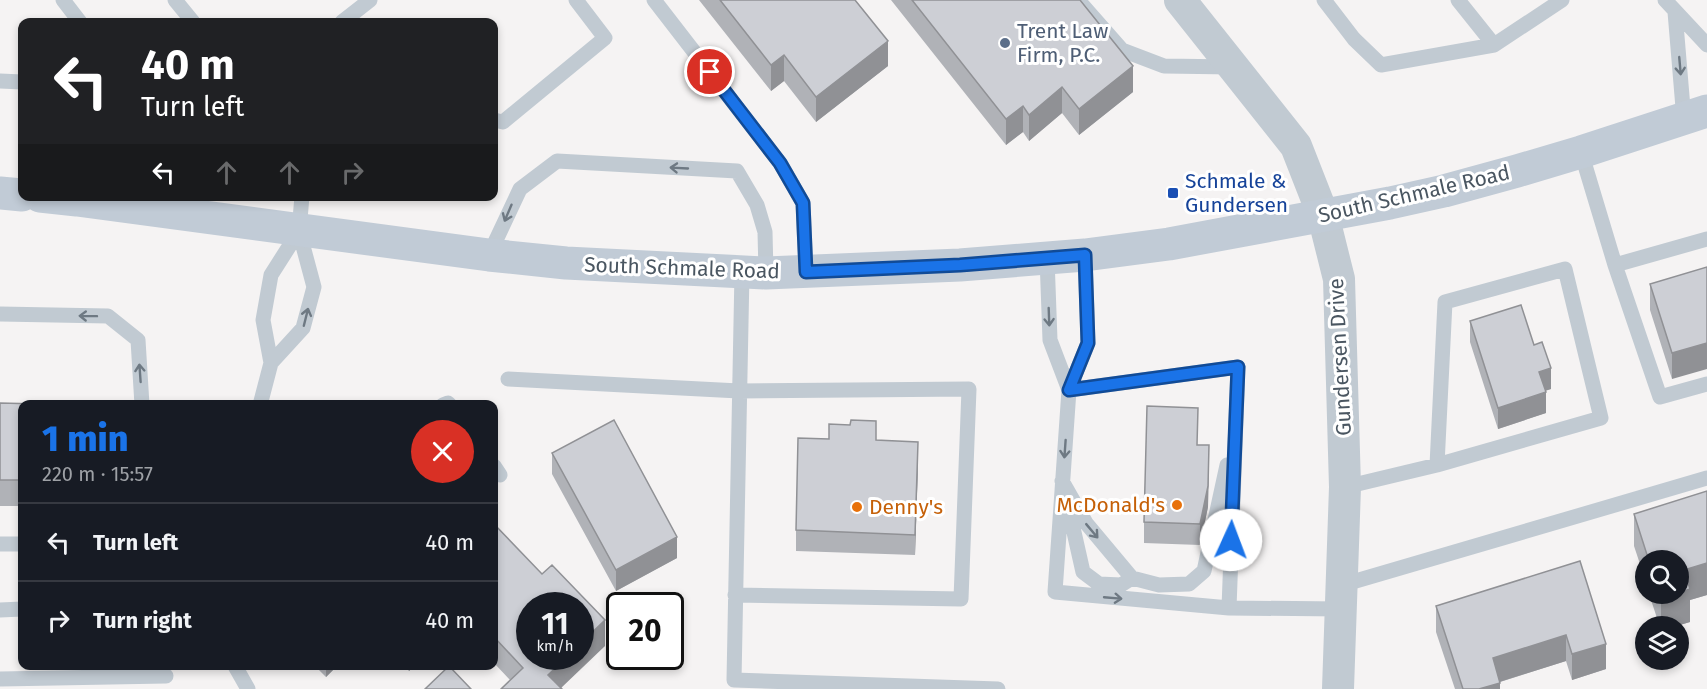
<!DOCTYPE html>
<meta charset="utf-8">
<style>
body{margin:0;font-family:"Fira Sans",sans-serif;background:#20242c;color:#f1f3f6;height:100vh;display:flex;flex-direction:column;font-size:22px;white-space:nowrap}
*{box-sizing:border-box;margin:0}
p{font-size:20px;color:#9ea1a6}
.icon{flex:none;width:33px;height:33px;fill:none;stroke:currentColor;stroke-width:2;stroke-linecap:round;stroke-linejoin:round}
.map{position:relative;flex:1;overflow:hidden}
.panel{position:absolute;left:18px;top:400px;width:480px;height:270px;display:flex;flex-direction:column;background:#171b24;border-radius:12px;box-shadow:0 3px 9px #0003}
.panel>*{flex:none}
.guide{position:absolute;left:18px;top:18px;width:480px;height:183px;border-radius:12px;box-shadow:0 3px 9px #0003;background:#202124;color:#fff;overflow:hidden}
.controls{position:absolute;left:1635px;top:550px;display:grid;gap:12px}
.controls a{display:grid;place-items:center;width:54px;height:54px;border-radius:50%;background:#171b24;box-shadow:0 3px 9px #0003;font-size:30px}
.speed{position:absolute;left:516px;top:592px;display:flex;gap:12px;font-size:30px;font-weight:700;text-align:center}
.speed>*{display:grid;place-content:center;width:78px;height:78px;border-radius:50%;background:#171b24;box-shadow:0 3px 9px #0003;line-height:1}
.speed small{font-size:15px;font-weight:400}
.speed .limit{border:3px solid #111;border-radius:9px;background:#fff;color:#111}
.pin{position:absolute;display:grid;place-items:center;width:51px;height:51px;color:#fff;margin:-26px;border:3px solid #fff;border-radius:50%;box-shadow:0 2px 6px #0007}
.me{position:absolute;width:66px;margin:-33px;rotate:2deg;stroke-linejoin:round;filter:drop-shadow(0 0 4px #0008)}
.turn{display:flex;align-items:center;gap:21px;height:126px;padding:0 24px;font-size:27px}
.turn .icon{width:78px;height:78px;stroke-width:2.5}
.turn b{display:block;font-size:42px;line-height:51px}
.lanes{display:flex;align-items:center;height:57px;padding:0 24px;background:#0003;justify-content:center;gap:30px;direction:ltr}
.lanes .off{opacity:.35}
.round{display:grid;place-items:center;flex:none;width:63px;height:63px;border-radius:32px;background:#20242c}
.overview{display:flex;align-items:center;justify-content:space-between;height:102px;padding:0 24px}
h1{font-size:36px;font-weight:800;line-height:45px;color:#1a73e8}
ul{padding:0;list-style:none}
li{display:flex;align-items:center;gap:18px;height:78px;padding:0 24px;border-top:2px solid #363941}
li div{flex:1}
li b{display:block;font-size:22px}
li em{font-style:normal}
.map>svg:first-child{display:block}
</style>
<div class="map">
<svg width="1707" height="689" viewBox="0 0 1707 689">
<rect width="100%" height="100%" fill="#f5f3f3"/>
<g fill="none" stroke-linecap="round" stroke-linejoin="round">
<path stroke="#c1cad2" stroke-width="15" d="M63,0L80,22
M175,0L193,22
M654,0L780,163L803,203L806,272
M1078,0L1122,50L1164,66L1233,67
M1324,0L1354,39L1381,65L1494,45L1562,0
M1458,0L1494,45
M1665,0L1707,45
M1675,12L1684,120
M342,22L370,0
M0,81L22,82
M494,120L503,122L605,38L576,0
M1581,152L1615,265L1660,397L1707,384
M489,255L520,189L557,161L737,171L757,205L765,232L766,273
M1085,255L1088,343L1069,390L1055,592L1229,608L1341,609
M1047,258L1050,340L1069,390
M1615,265L1707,239
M742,272L734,680L998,689
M0,314L108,316L138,340L142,405
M271,363L303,328L314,287L299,231L302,196
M508,379L739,391L969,389L961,599L735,595
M1069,390L1238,367L1229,608
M260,405L271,363L263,320L271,275L299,231
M443,405L448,403L450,405
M494,466L500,475
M1062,481L1086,523L1132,578L1159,585L1189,584L1204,571L1227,465
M1345,487L1437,465L1601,418L1565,269L1445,302L1437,465
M1067,501L1083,572L1099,584L1121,585L1132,578
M0,544H22
M1342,585L1707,478
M0,610L22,609
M235,666L248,689
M0,679L166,676"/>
<path stroke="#c1cad2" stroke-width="32" d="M1180,0L1296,146L1323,215L1339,279L1345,487L1338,689"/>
<path stroke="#c1cbd6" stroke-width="33" d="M0,193L22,195
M40,196L77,200L489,255L566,263L766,273L960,265L1085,255L1169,244L1390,203L1444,191L1517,171L1581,152L1707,111"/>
</g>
<path fill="#b0b2b7" d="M699,0H855L888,66L816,122L784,81L771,91Z
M891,0H1080L1133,92L1079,135L1062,113L1029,141L1023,132L1006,145Z
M1707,267L1672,379L1650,310V284Z
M1470,321L1534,345L1551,389L1546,390V413L1498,429L1470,342Z
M0,403L22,405V506H0Z
M876,440L918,463L915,555L796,551V530Z
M1197,445L1209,466L1208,507L1200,545L1144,543V522Z
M552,453L677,558L616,591L552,474Z
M1707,491V595L1690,600V622L1673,627H1660L1649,594H1678V561H1646V582L1634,546V514Z
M494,524L605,646L510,680L494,663Z
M1580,561L1606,669L1572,680L1566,661L1500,682V689H1455L1436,632V606Z
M315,666H337L326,677Z
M404,666H414L409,671Z"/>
<path fill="#909195" d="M888,41V66L816,122V97Z
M784,55V81L771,91V65Z
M1133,66V92L1079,135V109Z
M1062,87V113L1029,141V115Z
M1023,106V132L1006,145V119Z
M1707,343V369L1672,379V353Z
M1551,368V389L1539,393V372Z
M1546,392V413L1498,429V408Z
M918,442V463L915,555V535Z
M1209,445L1208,507L1200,545V524Z
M677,537V558L616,591V570Z
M1707,563V595L1690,600V622L1673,627H1661V598L1675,594H1678L1684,570Z
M605,620V646L560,689L548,675L567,657H580V644Z
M1566,635V661L1493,684V658Z
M1606,644V669L1572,680V654Z
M326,666H337L326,677Z
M409,666H414L409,671Z
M1500,683V689H1479Z"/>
<path fill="#cdcfd5" stroke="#909195" stroke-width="1.5" d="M720,0H855L888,41L816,97L784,55L771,65Z
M912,0H1080L1133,66L1079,109L1062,87L1029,115L1023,106L1006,119Z
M1707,267V343L1672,353L1650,284Z
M1521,305L1534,345L1542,342L1551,368L1539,372L1546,392L1498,408L1470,321Z
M0,403L78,405H22V480H0Z
M1147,406L1198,408L1197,445H1209L1208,486L1200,524L1144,522Z
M614,420L677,537L616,570L552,453Z
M851,420L876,421V440L918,442L915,535L796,530L798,438L829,439V424L850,425Z
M1707,491V563L1684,570L1690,589L1678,593V561H1649L1634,514Z
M494,524L542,574L552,565L605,620L580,644V606H530V657H567L548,675L562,689H501L523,668L494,637Z
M1580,561L1606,644L1572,654L1566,635L1493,658L1500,683L1479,689H1463L1436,606Z
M1660,594H1675L1661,598Z
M449,666L471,689H425Z"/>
<defs><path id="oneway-shaft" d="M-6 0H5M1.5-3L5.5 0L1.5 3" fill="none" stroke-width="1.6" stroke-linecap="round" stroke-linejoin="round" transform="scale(1.5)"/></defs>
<g stroke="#6e7983">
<use href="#oneway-shaft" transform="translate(1680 66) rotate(85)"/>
<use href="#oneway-shaft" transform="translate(679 168) rotate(-177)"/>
<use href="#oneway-shaft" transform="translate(508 213) rotate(113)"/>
<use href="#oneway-shaft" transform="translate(88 316) rotate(-179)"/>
<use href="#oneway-shaft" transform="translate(306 317) rotate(-76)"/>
<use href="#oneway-shaft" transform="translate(1049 317) rotate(88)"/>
<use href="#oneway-shaft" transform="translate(140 373) rotate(-94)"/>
<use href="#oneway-shaft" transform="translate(1065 449) rotate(94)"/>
<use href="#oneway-shaft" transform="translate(1092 531) rotate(50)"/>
<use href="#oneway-shaft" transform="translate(1113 598) rotate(5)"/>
</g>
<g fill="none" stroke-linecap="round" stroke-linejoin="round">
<g stroke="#114b97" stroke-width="15">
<path id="route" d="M710,72L780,163L803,203L806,272L960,265L1085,255L1088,343L1069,390L1238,367L1231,540"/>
</g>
<use href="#route" stroke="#1a73e8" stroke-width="10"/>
</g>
<circle fill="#5c6f8a" stroke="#fff" stroke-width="2" cx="1005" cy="43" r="6"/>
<rect fill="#1a4fb4" stroke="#fff" stroke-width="2" x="1167" y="187" width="12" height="12" rx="3"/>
<g fill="#e8710a" stroke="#fff" stroke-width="2">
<circle cx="1177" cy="505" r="6"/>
<circle cx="857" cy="507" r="6"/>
</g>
<g text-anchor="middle" stroke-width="6" stroke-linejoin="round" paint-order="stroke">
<g font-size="21" fill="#4e5e75" stroke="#fff" text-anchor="start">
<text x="1017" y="38">Trent Law<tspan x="1017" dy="24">Firm, P.C.</tspan></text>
</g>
<g font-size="21" fill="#164399" stroke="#fff" text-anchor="start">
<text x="1185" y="188">Schmale &amp;<tspan x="1185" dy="24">Gundersen</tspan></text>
</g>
<g font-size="21" fill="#4a5661" stroke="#fff">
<text transform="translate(1414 194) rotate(-13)" y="7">South Schmale Road</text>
<text transform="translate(682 268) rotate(2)" y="7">South Schmale Road</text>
<text transform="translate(1340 357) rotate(-93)" y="7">Gundersen Drive</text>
</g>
<g font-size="21" fill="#c56008" stroke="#fff" text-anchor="end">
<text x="1165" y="512">McDonald's</text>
<text x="869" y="514" text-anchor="start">Denny's</text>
</g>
</g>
</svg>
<div class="controls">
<a><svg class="icon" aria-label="search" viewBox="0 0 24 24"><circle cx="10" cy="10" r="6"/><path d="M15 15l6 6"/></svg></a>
<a><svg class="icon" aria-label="layers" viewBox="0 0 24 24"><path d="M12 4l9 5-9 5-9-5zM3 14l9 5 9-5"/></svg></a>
</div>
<div class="speed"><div>11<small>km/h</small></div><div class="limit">20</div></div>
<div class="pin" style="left:710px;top:72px;background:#d93025"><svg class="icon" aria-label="arrive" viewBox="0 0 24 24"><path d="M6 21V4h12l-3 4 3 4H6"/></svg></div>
<svg class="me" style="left:1231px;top:540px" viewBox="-20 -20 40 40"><circle r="19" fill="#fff"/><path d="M0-13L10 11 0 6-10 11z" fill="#1a73e8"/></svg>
<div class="guide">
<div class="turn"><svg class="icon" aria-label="left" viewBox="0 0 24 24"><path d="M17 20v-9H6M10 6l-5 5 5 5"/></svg><div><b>40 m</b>Turn left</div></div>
<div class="lanes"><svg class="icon" aria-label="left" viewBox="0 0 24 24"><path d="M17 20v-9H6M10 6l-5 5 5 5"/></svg><svg class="icon off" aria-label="ahead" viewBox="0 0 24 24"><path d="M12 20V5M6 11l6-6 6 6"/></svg><svg class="icon off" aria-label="ahead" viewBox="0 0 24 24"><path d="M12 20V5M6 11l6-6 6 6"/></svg><svg class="icon off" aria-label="right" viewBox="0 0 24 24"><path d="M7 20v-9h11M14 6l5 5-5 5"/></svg></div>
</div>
<section class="panel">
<div class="overview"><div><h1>1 min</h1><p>220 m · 15:57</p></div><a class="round" style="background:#d93025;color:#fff"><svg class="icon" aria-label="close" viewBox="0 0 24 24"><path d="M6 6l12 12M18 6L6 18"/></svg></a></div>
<ul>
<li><svg class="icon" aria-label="left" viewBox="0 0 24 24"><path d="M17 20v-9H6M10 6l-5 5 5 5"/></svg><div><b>Turn left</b></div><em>40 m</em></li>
<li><svg class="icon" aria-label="right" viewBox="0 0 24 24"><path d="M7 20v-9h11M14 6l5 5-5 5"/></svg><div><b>Turn right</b></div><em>40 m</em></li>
</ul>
</section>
</div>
